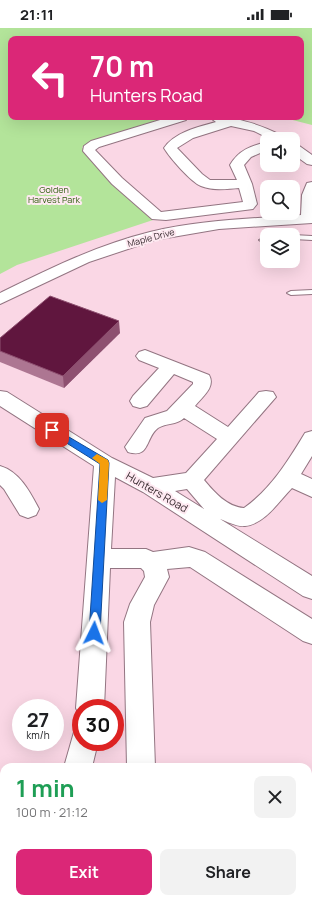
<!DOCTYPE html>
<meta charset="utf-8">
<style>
body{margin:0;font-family:Manrope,sans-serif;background:#f2f2f2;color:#202124;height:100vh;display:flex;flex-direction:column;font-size:15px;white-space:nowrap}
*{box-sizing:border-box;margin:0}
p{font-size:13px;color:#757577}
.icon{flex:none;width:22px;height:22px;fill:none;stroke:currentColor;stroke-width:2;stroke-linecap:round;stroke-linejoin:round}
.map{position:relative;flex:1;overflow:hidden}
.panel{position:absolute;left:0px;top:735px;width:312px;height:140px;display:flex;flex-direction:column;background:#fff;border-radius:12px 12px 0 0;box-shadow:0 4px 16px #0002}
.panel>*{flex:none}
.guide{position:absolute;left:8px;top:8px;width:296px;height:84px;border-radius:8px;box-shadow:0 4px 16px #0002;background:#db2777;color:#fff;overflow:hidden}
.fabs{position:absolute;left:260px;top:104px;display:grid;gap:8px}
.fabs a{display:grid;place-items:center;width:40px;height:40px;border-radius:8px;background:#fff;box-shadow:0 4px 16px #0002;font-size:20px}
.speed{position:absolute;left:12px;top:671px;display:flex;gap:8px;font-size:20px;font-weight:700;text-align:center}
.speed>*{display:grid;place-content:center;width:52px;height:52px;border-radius:50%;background:#fff;box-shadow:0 4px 16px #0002;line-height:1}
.speed small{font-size:10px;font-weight:400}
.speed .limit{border:6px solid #d22;background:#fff;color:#111}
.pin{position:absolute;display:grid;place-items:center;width:34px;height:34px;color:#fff;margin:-17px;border-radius:8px;box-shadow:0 2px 6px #0006}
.me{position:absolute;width:44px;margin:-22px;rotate:3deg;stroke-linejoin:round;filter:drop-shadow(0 0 3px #0008)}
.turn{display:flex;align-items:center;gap:14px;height:84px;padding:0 16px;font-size:18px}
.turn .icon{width:52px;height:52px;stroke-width:2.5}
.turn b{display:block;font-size:28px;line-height:34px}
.round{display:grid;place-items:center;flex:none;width:42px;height:42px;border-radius:8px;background:#f2f2f2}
.head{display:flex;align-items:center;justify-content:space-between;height:68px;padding:0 16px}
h1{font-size:24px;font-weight:700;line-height:30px;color:#1e9e55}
.primary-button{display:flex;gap:8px;margin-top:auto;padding:8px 16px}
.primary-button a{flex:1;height:46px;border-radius:8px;background:#db2777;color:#fff;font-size:16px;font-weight:700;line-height:46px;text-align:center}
.primary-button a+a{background:#f2f2f2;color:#202124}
.status{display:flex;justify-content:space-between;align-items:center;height:28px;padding:0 20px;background:#fff;direction:ltr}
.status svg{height:11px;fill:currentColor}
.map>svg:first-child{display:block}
</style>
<div class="status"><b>21:11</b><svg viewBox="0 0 49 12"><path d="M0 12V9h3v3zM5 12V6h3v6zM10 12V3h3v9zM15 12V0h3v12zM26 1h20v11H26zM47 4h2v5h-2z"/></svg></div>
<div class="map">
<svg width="312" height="875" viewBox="0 0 312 875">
<rect width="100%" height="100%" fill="#fad7e5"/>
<path fill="#b3e49a" d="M0,0H312V97L281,89H301V11H11V89H177L82,119L153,192L17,237L0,246Z"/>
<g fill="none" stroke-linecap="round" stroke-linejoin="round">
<g stroke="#937582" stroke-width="2">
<path id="service" d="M292,207H293L312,208V212L293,211Z
M267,209V213L263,214L259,212Z
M312,262V266L291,267L287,265L291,263Z"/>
</g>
<g stroke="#937582" stroke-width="2">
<path id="minor" d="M170,89H188L186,92L99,119L95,122L122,150L161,184L243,174L239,160C227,161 213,163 201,158C191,154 170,130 164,120C175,104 198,99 216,94L212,91L213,89C238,89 261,97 283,108L285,111H270L254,103L231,98L193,110L177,120L202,146L210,152H237L230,137C239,122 251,118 267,114V122L251,129L244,137L252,156L257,176L253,181L166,192L152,191L112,156L83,123L84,118L91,113Z
M293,116L298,117L312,127V137L307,136L293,126Z
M312,154V195L219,201L155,212L89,234L0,276V265C49,241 97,217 150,204C199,192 250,191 301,187L302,167L307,155Z
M145,322L209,347C216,359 202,369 195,378L228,399L259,364L266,363L273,364L276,369L204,452C214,464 227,479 244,480C271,461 288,433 305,405L312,403V428L301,446L312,451V469L292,460C279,473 265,496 245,498C237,499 228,494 220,491L312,548V571L303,568L143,464L115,449L111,521H146L153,524L189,519L205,524L312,591V616L303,613L190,539L167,541L169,549L154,577L150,594L155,739H127L124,594L130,576L145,549L144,543L141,540H110L104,680H81L80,689L76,680L94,438L0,378V363L7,364L112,430L153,450L186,445L217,411L184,390C177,397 166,395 158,400C145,410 150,431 128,424L125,419L145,390L167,383L193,356V354L174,346L147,378L140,380L133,378L130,373L133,368L159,340L139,332L136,328L139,324ZM187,461L204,481L175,463Z
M0,438C20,444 30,464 39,481L36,487L28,490L20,487L4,461L0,457Z
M81,701V714H98L92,739H64L74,704Z
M4,762V792L0,793V763Z
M312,791V826L308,827V792Z
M39,871H71V875H39Z
M216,871H268L266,875H218Z"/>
</g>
<use href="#service" fill="#fff" fill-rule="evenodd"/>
<use href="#minor" fill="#fff" fill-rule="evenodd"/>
</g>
<path fill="#ad7692" d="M120,305L64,360L0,334V310Z"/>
<path fill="#8e5070" d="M119,293L120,305L64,360L63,348Z"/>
<path fill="#60163e" stroke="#8e5070" d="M50,268L119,293L63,348L0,323V310Z"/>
<path fill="#1a73e8" stroke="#114b97" d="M52,399L108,432L109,435L100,605L98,608L94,610L90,608L89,605L100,436L49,404L48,402Z"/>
<path fill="#f59e0b" d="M97,426L108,432L109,435L107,472L102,475L98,472L100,436L92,430Z"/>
<g text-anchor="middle" stroke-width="4" stroke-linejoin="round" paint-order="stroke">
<g font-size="9" fill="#305d10" stroke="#fee9f1">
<text x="54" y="165">Golden<tspan x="54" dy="10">Harvest Park</tspan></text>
</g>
<g font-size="9" fill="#3a2d32" stroke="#fee9f1">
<text transform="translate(151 210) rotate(-15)" y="3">Maple Drive</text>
</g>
<g font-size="11" fill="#3a2d32" stroke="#fee9f1">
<text transform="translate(157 464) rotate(30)" y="4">Hunters Road</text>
</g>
</g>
</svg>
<div class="fabs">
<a><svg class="icon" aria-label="sound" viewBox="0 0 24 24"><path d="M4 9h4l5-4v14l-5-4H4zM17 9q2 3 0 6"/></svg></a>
<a><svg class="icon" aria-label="search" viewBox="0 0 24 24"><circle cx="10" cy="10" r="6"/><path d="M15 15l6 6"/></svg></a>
<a><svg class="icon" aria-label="layers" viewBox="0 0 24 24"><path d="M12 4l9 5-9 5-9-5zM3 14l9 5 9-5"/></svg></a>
</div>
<div class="speed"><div>27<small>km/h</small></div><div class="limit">30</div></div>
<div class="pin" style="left:52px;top:402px;background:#d93025"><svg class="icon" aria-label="arrive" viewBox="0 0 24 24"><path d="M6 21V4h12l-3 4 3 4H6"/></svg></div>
<svg class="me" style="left:94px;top:605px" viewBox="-20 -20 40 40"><path d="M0-17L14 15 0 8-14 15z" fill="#1a73e8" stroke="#fff" stroke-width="4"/></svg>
<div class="guide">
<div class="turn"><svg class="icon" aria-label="left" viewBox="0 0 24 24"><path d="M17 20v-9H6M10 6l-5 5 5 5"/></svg><div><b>70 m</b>Hunters Road</div></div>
</div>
<section class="panel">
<div class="head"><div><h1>1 min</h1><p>100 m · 21:12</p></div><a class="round"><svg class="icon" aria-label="close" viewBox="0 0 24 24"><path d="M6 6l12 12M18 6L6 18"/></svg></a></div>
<div class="primary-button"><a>Exit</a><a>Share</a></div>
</section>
</div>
